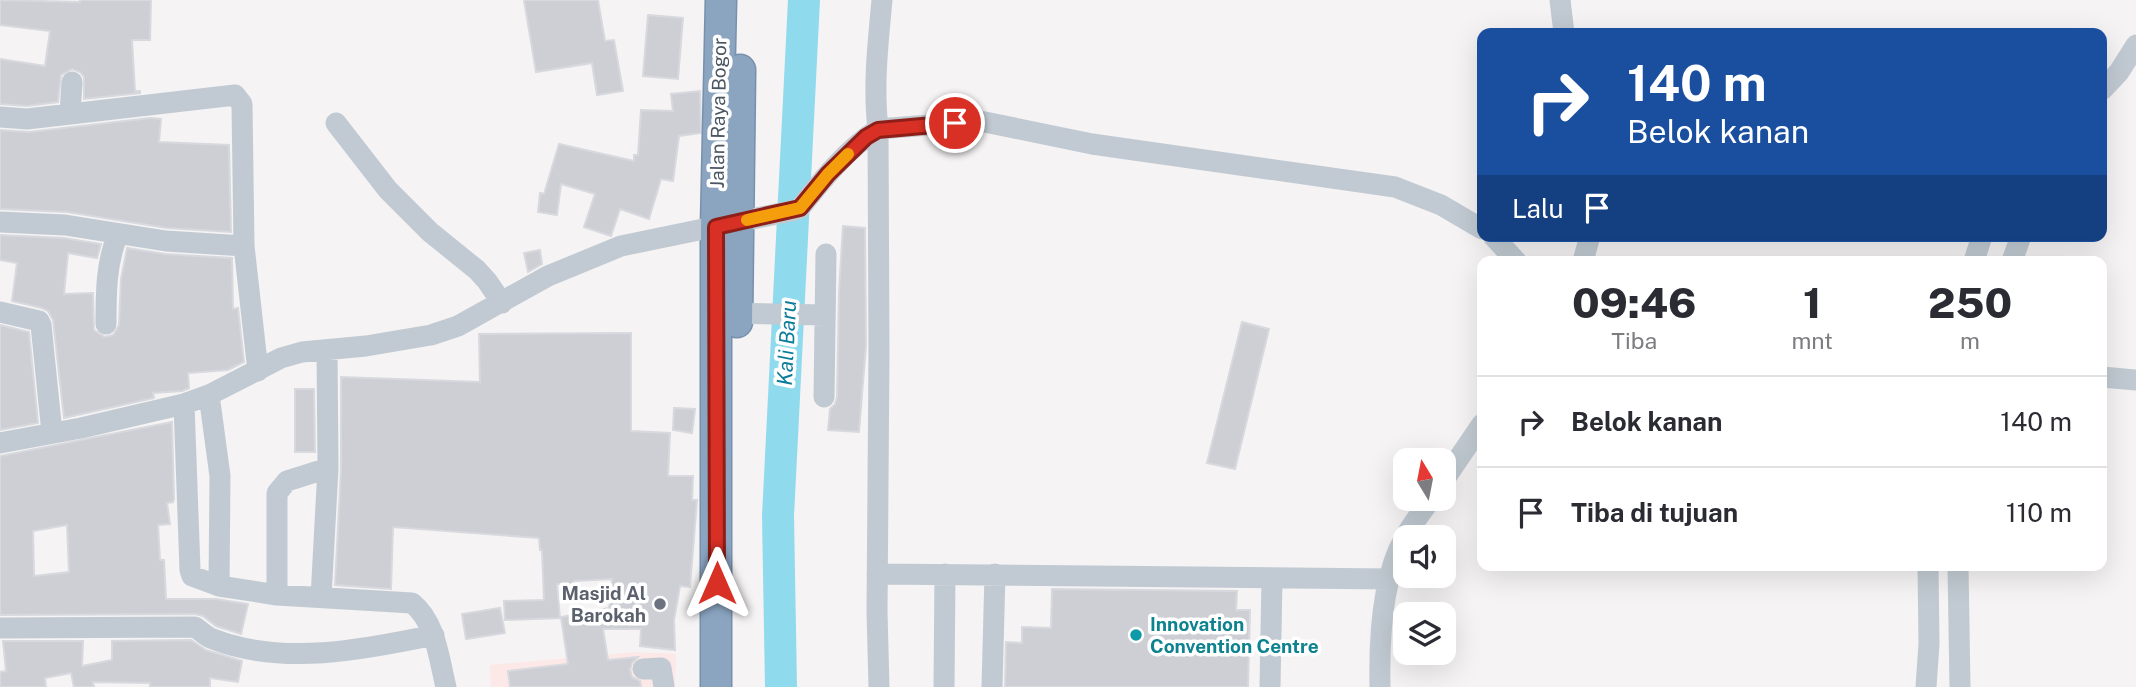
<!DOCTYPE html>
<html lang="id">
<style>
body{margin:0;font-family:"Public Sans",sans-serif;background:#f2f2f3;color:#2b2b33;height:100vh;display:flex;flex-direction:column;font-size:26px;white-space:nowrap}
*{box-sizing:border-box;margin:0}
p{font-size:23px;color:#7c7c81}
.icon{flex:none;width:38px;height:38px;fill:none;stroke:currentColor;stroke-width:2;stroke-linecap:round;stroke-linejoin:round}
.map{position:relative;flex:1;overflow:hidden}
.side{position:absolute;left:1477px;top:256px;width:630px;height:315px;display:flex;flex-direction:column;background:#fff;border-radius:14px;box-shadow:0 7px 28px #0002}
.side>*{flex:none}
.hud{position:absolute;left:1477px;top:28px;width:630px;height:214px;border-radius:14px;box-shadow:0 7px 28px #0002;background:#1a4fa0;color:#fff;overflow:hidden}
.needle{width:46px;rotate:350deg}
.buttons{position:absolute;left:1393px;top:448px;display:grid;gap:14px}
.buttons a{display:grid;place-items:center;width:63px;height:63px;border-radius:14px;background:#fff;box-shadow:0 7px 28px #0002;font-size:35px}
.pin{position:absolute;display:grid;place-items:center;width:60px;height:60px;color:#fff;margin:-30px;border:4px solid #fff;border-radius:50%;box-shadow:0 2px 7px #0007}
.me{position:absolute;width:77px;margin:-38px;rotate:0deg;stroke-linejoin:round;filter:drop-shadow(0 0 5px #0008)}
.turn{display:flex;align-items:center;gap:24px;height:147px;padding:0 35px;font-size:32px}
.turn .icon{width:91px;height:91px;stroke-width:2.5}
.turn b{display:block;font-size:49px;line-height:60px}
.then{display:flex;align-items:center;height:66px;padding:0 35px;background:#0003;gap:14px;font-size:26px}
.eta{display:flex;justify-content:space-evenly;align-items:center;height:119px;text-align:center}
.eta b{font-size:42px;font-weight:800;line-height:49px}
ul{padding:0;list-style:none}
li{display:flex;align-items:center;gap:21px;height:91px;padding:0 35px;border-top:2px solid #e1e1e2}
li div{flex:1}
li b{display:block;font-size:26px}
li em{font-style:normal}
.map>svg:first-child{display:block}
</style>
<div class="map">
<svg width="2136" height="687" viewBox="0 0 2136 687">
<rect width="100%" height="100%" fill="#f5f3f3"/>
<path fill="#fce8e6" d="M636,652L676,654L675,687H491L490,665Z"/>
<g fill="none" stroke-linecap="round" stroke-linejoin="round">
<path stroke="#90daee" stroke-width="32" d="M781,687L778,516L804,0"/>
</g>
<path fill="#cdcfd5" stroke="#d7d9de" stroke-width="2" fill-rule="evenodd" d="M0,0L80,2V0H151L150,40H132L135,91H140V93L84,99V77L80,72L72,69L61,75L58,102L27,106L0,104V59L45,66L50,31L0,25Z
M524,0H598L605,41L614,40L623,91L597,95L592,63L536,72Z
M648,15L683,18L678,79L643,76Z
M700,91L701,133L679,136L673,181L661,179L649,219L620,209L611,236L584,227L595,194L561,184L557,215L538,212L540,193L544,194L559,144L634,161V155H638L641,110L673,111L671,94Z
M150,118L161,119L159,142L229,145L231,232L167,228L67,212L0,209V130L29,132Z
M843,226L865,228L866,345L859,432L828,430L830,409L835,404L837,397L839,291Z
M0,235L64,238L101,244L97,258L68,253L64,294L93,293L94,330L105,337L113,335L119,325L121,279L127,248L165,254L232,258L233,309L238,308L244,362L228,370L188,373L189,388L182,391L153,393L154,398L64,418L53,320L48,311L42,308L12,301L17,263L0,260Z
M540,250L542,264L528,272L524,253Z
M1242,322L1269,329L1235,469L1207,463Z
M0,325L29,332L38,423L0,430Z
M631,333V431L670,433L668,476H693L692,500H697L690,587L680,586L674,620L675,650L640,646L641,629H603L608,660L638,657L632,663L630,670L632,677L640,681L641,687H510L508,671L568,664L561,617L609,608L612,579L574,581V584H557L560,618L505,620L504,601L544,600L542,550H540L539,538L393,527L391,589L335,585L341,469V377L480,382L479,334Z
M295,389H314L315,452H295Z
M674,408L695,409L692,433L673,430Z
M172,422L174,499L173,502L167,503L170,524L158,525L160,560H164L166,599H216L248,604L241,634L216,626L203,616L195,614L0,615V456ZM67,525L69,572L34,576L33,531Z
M1052,589L1237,591L1236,610H1250L1248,687H1005L1006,642L1022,643V627L1051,628Z
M500,608L505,633L466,639L462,614Z
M191,640L206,650L242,661L238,682L210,678V687H150V683L93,682L94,687H74L71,673L45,678L46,687H0V672L6,671L3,641H83L82,666L112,660V641Z"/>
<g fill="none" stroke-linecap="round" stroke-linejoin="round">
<g stroke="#7690ad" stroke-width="33">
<path id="highway" d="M737,322L740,70
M716,687V227L721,0"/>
</g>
<path stroke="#c1cad2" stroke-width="21" d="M1560,0L1564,33
M2102,90L2119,72L2136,45
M70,114L72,82
M0,117L27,119L235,95L242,104L244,246
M336,123L388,190L430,232L477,270L487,281L502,303
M0,222L65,225L166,241L244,246L258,371
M1493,236L1516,261
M1583,261L1590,236
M1974,261L1982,236
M2012,261L2021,236
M0,312L39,321L41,325L52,433
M726,313L825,315
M106,324C106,292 106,263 118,234
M2102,377L2136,380
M209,395L220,476L219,586
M824,397L826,254
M184,404L190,570L192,576L219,586L277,595L412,603C436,622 439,659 446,687
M0,443L81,428L184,404L209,395L281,358L302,352L366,346L431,335L458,326L548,276L621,246L796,210L800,208C823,179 847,149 878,129L980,121L1092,144L1395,187L1441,205L1482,229
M1444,480L1482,424
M1958,565L1960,687
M877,574L1390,579
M277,595V493L287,481L328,468
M321,598L328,468L327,350
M0,628L195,627C201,631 206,637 213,639C282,666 363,650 434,635
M643,669L661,668L664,687
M879,687L877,612L879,354L878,129C873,86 878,43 882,0
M944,687L945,574
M992,687L995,574
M1270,687L1272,578
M1380,687C1379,642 1381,580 1404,539C1411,525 1422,512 1431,499
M1926,687L1929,644L1928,565"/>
<use href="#highway" stroke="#8ba5c1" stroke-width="30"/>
</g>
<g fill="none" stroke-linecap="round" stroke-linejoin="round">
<g stroke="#8d1f18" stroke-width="18">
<path id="route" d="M717,583L716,227L800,208L828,174L866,137L878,130L955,123"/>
</g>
<use href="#route" stroke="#d93025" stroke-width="12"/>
<path stroke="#f59e0b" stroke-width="12" d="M747,220L800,208L828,174L848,154"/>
</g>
<circle fill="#6b7280" stroke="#fff" stroke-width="2.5" cx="660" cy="604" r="7"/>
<circle fill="#0f9aa8" stroke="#fff" stroke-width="2.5" cx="1136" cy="635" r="7"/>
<g text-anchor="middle" stroke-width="7" stroke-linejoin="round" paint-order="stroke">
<g font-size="19" fill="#4a5661" stroke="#fff">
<text transform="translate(718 113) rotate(-89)" y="7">Jalan Raya Bogor</text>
</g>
<g font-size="19" font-weight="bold" fill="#5b616d" stroke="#fff" text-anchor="end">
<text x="646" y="600">Masjid Al<tspan x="646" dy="22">Barokah</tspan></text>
</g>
<g font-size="19" font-weight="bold" fill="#0d838f" stroke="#fff" text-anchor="start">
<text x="1150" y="631">Innovation<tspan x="1150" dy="22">Convention Centre</tspan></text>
</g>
<g font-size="21" font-style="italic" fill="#0c7c9b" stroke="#fff">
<text transform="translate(787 343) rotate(-87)" y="7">Kali Baru</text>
</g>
</g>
</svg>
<div class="buttons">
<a><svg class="needle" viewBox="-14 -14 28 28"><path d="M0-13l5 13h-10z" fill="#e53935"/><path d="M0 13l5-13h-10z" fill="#7c7c81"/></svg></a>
<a><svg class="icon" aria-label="sound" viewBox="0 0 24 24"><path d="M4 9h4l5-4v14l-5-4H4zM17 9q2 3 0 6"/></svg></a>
<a><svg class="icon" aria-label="layers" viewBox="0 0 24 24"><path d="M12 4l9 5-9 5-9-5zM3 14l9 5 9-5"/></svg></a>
</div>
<div class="pin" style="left:955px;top:123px;background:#d93025"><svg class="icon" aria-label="arrive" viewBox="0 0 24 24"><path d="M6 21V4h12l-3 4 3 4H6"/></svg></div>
<svg class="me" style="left:717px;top:583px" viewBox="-20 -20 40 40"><path d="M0-17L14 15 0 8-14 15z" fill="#d93025" stroke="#fff" stroke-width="4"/></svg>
<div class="hud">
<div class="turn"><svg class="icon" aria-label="right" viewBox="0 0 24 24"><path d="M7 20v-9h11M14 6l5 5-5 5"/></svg><div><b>140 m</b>Belok kanan</div></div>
<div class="then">Lalu<svg class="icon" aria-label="arrive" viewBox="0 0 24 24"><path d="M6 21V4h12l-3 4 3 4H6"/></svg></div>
</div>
<section class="side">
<div class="eta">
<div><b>09:46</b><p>Tiba</p></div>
<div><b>1</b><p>mnt</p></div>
<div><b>250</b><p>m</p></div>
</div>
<ul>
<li><svg class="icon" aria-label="right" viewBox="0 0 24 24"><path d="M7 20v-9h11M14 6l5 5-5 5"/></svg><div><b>Belok kanan</b></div><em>140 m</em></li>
<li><svg class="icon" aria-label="arrive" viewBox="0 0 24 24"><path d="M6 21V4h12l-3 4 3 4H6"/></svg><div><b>Tiba di tujuan</b></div><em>110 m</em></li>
</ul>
</section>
</div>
